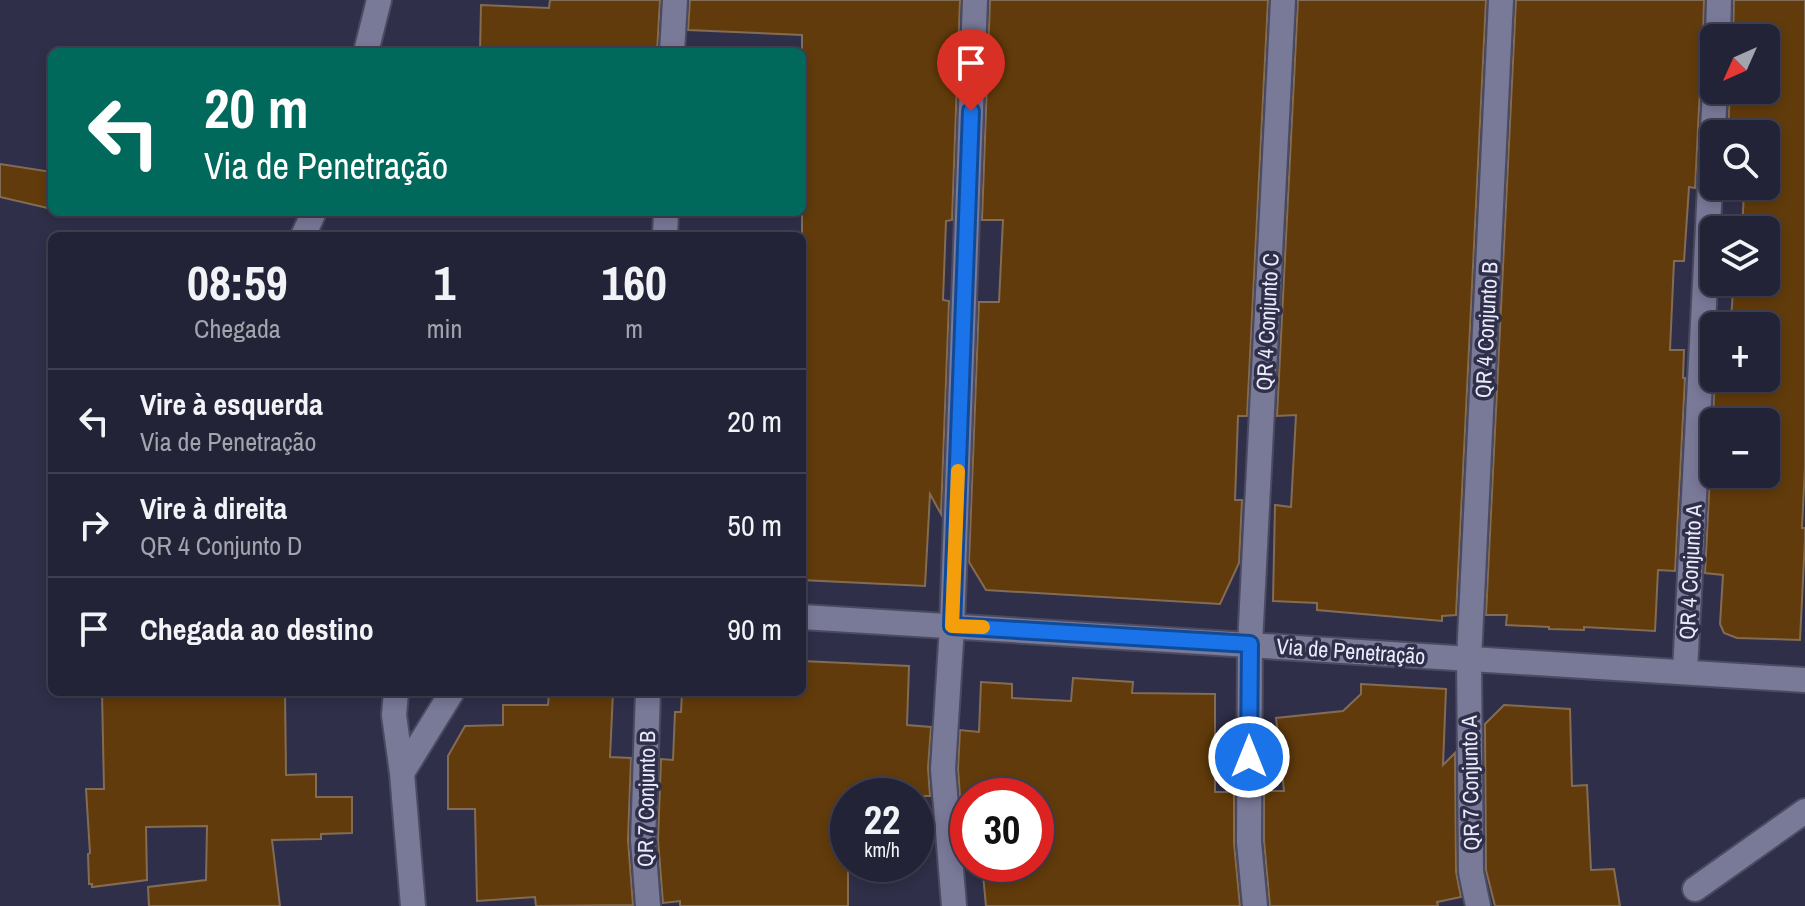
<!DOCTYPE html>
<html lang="pt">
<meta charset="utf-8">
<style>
body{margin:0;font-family:"Archivo Narrow",sans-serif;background:#2b2b3f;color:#f1f3f6;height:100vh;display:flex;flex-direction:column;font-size:30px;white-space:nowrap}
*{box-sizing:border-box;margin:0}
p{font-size:26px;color:#a3a4ad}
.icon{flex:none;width:44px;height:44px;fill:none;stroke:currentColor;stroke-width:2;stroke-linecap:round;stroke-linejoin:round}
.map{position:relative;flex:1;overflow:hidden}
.details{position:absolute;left:48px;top:232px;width:758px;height:464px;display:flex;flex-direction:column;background:#232337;border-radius:12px;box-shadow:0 4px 12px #0003,0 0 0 2px #404052}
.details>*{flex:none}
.top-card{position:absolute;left:48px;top:48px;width:758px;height:168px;border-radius:12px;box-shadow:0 4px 12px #0003,0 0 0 2px #404052;background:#00695c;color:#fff;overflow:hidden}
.needle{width:52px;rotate:225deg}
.fabs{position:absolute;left:1700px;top:24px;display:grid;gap:16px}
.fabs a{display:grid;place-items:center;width:80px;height:80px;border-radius:12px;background:#232337;box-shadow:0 4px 12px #0003,0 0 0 2px #404052;font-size:40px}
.speed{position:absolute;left:830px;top:778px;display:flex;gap:16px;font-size:40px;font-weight:700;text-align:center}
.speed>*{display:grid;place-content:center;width:104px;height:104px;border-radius:50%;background:#232337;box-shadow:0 4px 12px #0003,0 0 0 2px #404052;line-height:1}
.speed small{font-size:20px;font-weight:400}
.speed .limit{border:12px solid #d22;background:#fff;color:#111}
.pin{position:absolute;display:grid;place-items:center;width:68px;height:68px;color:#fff;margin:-82px -34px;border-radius:50% 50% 50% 0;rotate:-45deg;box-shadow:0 0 8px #0007}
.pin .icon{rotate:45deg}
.me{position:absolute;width:88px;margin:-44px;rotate:0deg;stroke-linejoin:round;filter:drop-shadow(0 0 6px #0008)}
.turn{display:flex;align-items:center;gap:28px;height:168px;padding:0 24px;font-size:36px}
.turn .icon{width:104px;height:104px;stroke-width:2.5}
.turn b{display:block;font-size:56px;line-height:68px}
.eta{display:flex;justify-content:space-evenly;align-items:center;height:136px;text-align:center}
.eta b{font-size:48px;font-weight:800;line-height:56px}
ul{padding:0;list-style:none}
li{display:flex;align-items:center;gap:24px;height:104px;padding:0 24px;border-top:2px solid #404052}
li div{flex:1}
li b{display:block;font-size:30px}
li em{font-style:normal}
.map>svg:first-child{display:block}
</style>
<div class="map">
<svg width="1805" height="906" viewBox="0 0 1805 906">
<rect width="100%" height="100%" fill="#2f2f49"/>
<path fill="#613b0b" stroke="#836c54" stroke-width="2" fill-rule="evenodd" d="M550,0H660L657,52H480L481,5L549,8Z
M690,0H960L952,220L946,221L943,300L949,301L941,514L930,494L925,586L802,580V35L688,30Z
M990,0H1268L1247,416H1238L1235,500H1242L1239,563L1220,604L986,590L969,562L979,302H999L1003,220H982Z
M1298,0H1486L1456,615L1442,616V621L1317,610V603L1273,601L1275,505L1291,507L1296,415L1277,416Z
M1516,0H1704L1703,38L1705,46L1714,52V75L1703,81L1700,88L1695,188L1689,187L1684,261H1674L1670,350H1684L1683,378H1685L1675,571L1658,570L1655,631L1584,627V630L1549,629V627L1506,625L1507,615H1486Z
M1734,0H1805V467L1802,528H1805V539L1800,640L1737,638L1724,633L1720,624L1723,575L1705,573L1715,378H1766V323L1731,321L1733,290L1740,291V282H1766V230H1742L1744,193L1725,191V186H1766V134H1728L1730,90H1766V38H1733ZM1714,422H1766V474H1714Z
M0,164L52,172V209L0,197Z
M802,661L909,666L907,725L931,727L928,768L930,796H848V906H680V901L663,903L658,840L661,759L673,760L675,712H681L682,692H802Z
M1073,678L1133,682L1132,693L1215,694V792H1234V843L1240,906H986L982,864H1036V796H960L958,769L960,730L979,732L981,682L1012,684V698L1071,701Z
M1361,684L1446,689L1443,765L1455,753L1456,872L1461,897L1437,902L1438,906H1270L1264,841V791H1284L1276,718L1343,711L1361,694Z
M102,692H285L286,775L316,774V797H352V833L321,834V839L272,840L280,906H149L148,887L206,880L207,826L146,827L147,880L92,887V884H89L88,854L90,853L86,789H104Z
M549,692H613L610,757L631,758L628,840L633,905L536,906L535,897L477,901L475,809H448V756L465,726L503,725V705H548Z
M1504,705L1570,709L1572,786L1587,785L1591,870L1614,869L1620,906H1495L1486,870L1485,724Z"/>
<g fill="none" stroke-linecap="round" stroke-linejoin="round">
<g stroke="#4a4a60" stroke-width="28">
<path id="minor" d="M1718,38L1719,0
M366,52L379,0
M672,52L675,0
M303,236L314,212
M665,236L666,212
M802,617L1805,680
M1685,671L1715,90
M396,692L394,715L402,773L413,906
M402,773L452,692
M1695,889L1805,811
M648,906L643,840L648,692
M954,906L943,769L952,626L975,0
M1255,906L1249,842L1250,644L1283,0
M1478,906L1471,872L1469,659L1501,0"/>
</g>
<use href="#minor" stroke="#797998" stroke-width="24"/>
</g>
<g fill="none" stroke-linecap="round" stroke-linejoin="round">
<g stroke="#114b97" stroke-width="20">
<path id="route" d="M971,111L952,626L1250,644L1249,757"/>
</g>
<use href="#route" stroke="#1a73e8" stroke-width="14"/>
<path stroke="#f59e0b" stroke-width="14" d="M958,471L952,626L983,627"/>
</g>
<g text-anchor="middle" stroke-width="7" stroke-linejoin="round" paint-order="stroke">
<g font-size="22" fill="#e9eafb" stroke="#2f2f49">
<text transform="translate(1267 322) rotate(-87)" y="8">QR 4 Conjunto C</text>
<text transform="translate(1486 330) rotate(-87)" y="8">QR 4 Conjunto B</text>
<text transform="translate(1690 572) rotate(-87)" y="8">QR 4 Conjunto A</text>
<text transform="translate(1351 651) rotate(4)" y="8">Via de Penetração</text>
<text transform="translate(1470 783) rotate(-91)" y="8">QR 7 Conjunto A</text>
<text transform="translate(646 799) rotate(-89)" y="8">QR 7 Conjunto B</text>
</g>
</g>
</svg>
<div class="fabs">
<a><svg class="needle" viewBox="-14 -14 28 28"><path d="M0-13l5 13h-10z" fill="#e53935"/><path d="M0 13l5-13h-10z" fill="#a3a4ad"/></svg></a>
<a><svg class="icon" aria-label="search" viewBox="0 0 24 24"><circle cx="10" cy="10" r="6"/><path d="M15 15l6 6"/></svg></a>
<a><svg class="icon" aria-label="layers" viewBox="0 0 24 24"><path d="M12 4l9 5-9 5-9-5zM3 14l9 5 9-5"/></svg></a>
<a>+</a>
<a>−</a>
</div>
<div class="speed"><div>22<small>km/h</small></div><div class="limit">30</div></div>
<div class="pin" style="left:971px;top:111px;background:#d93025"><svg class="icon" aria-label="arrive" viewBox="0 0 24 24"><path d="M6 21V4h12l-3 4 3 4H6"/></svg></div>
<svg class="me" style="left:1249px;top:757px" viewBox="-20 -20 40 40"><circle r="17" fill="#1a73e8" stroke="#fff" stroke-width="3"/><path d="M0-11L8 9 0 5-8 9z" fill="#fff"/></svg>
<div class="top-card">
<div class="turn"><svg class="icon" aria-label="left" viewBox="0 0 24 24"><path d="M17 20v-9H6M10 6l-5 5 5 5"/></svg><div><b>20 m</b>Via de Penetração</div></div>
</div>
<section class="details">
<div class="eta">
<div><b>08:59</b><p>Chegada</p></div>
<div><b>1</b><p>min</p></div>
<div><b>160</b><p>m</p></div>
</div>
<ul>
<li><svg class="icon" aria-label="left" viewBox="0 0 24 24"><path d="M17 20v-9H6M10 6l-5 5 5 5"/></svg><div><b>Vire à esquerda</b><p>Via de Penetração</p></div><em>20 m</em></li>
<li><svg class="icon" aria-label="right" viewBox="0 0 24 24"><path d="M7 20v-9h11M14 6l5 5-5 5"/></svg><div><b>Vire à direita</b><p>QR 4 Conjunto D</p></div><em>50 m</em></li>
<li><svg class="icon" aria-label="arrive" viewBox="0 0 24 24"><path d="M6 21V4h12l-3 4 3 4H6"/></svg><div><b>Chegada ao destino</b></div><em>90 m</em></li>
</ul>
</section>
</div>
